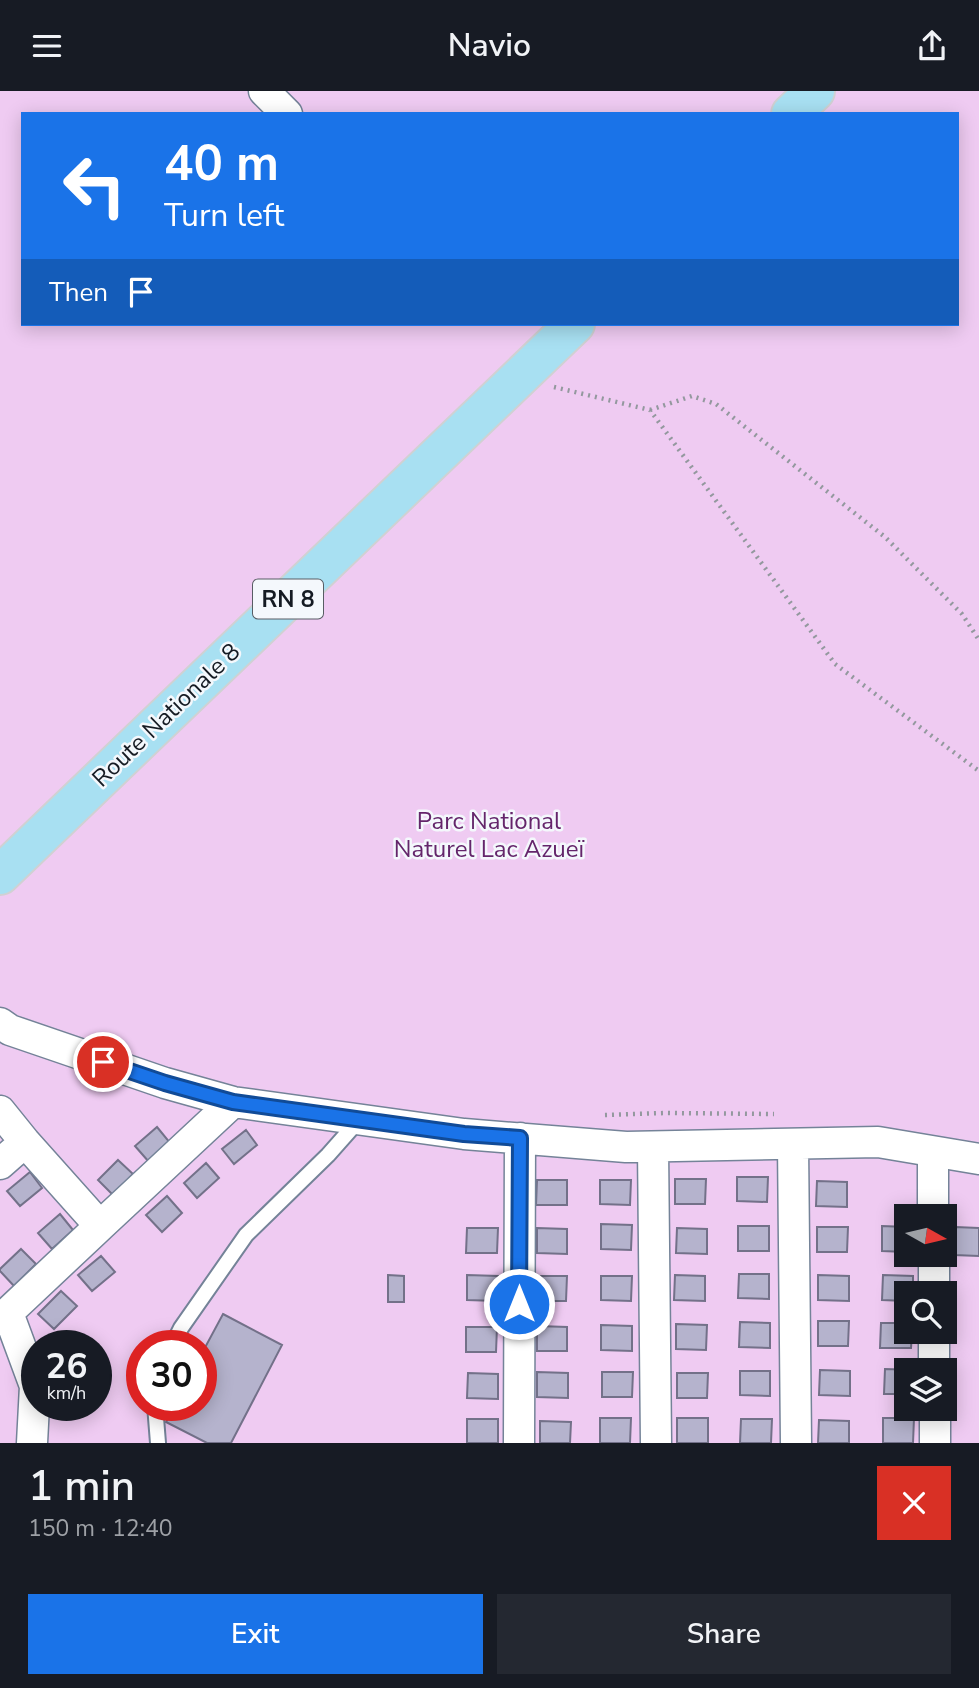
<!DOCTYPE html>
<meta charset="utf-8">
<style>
body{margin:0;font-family:"Nunito Sans",sans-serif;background:#242831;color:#f1f3f6;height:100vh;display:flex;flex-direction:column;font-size:26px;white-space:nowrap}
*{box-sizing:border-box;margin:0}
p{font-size:23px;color:#9ea1a6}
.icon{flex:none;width:38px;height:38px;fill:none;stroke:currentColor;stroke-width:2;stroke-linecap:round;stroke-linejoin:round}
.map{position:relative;height:1352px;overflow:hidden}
.panel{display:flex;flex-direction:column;background:#171b24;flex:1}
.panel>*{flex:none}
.top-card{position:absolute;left:21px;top:21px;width:938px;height:214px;border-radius:0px;box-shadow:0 4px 18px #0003;background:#1a73e8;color:#fff;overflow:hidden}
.needle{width:46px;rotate:98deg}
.fabs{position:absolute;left:894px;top:1113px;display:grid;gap:14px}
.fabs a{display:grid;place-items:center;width:63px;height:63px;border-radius:0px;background:#171b24;box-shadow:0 4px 18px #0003;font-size:35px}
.speed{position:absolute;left:21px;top:1239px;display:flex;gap:14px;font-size:35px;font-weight:700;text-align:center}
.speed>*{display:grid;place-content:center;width:91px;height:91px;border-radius:50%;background:#171b24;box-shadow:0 4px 18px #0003;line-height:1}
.speed small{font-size:18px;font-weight:400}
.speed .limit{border:10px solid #d22;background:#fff;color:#111}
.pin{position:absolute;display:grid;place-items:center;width:60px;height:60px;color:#fff;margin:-30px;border:4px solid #fff;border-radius:50%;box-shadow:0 2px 7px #0007}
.me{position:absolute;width:77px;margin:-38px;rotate:0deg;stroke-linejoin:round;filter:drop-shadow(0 0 5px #0008)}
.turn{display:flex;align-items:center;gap:24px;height:147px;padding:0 28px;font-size:32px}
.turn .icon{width:91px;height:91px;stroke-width:2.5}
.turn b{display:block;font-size:49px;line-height:60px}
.then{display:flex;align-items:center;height:66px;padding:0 28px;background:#0003;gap:14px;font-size:26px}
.round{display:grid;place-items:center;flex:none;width:74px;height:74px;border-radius:0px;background:#242831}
.headline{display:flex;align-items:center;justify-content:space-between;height:119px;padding:0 28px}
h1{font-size:42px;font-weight:600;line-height:52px}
.cta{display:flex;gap:14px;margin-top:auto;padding:14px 28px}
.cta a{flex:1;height:80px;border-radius:0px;background:#1a73e8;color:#fff;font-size:28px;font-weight:600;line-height:80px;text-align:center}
.cta a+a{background:#242831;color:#f1f3f6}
header{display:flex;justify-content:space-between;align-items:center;height:91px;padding:0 28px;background:#171b24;font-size:32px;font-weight:600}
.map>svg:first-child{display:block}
</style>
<header><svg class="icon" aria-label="menu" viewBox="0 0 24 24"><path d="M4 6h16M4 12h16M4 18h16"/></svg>Navio<svg class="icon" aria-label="share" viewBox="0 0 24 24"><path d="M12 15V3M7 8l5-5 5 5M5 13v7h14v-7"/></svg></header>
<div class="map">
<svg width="979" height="1352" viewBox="0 0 979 1352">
<rect width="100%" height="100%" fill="#f4f8fc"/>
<path fill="#efcbf2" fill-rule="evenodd" d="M0,0H979V1352H0ZM23,23H957V233H23ZM906,1125H945V1164H906ZM906,1202H945V1241H906ZM37,1255H96V1314H37ZM142,1255H201V1314H142ZM906,1279H945V1318H906Z"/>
<path fill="#b5b3cd" stroke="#737189" stroke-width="2" d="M157,1036L171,1053L149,1071L135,1055Z
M246,1039L257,1054L234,1073L222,1058Z
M118,1069L133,1083L113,1104L98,1089Z
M206,1072L219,1087L197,1107L184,1092Z
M30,1081L42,1097L20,1115L7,1100Z
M737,1086H768L767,1111L737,1110Z
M675,1088H706L705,1113H675Z
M537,1089H567V1114H536Z
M600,1089H631L630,1114L600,1113Z
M817,1090L847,1091V1116L816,1115Z
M167,1105L182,1122L162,1141L146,1124Z
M60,1123L73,1139L52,1158L38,1142Z
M601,1133L632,1134L631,1159L601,1158Z
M738,1135H769V1160H738Z
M882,1135L906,1136V1161L882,1160Z
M817,1136H848L847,1161H817Z
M955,1136L979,1137V1165L954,1164Z
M467,1137H498L497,1162H466Z
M537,1137L567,1138V1163L537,1162Z
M677,1137L707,1138V1163L676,1162Z
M21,1158L36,1173L14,1195L0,1180V1178Z
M101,1165L115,1181L92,1200L78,1184Z
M739,1183H769V1208L738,1207Z
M388,1184L404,1185V1211H388Z
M467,1184L498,1185L497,1210L467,1209Z
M675,1184L705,1185V1210L674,1209Z
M818,1184L849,1185V1210L818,1209Z
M883,1184L913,1185V1202H906V1210L882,1209Z
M536,1185H567L566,1210H535Z
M601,1185H632L631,1210L601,1209Z
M61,1200L77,1215L54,1238L38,1223Z
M223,1223L282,1254L231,1352H207L166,1331L175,1314H201V1264Z
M818,1230H849L848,1255H818Z
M740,1231L770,1232V1257L739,1256Z
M881,1232H906V1241H912L911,1257H880Z
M676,1233L707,1234L706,1259L676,1258Z
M601,1234L632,1235V1260L601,1259Z
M537,1235L567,1236V1260H537Z
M466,1236H497L496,1261H466Z
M885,1278L915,1279H906V1303H884Z
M820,1279L850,1280V1305L819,1304Z
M740,1280H770V1305L740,1304Z
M537,1281L568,1282V1307L537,1306Z
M602,1281H633L632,1306H602Z
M468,1282L498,1283V1308L467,1307Z
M677,1282H708L707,1307H677Z
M600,1327H631L630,1352H600Z
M677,1327H708V1352H677Z
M883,1327H914L913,1352H883Z
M467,1328H498V1352H467Z
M741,1328H772L771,1352H740Z
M819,1329L849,1330V1352H818Z
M540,1330L571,1331L570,1352H540Z"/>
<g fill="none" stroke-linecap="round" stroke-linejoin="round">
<g stroke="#748398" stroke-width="18">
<path id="lane" d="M172,1255L181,1237L246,1144L328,1064L359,1029
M155,1314L158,1352"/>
</g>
<g stroke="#748398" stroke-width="33">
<path id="street" d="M264,0L287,23
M0,932L10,939L165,992L233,1011L464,1043L626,1056L878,1051L979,1068
M0,1020L25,1051L100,1135L0,1229
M793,1053L796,1352
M653,1056L656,1352
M933,1061V1125
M0,1073L25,1051
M100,1135L233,1011
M934,1164V1202
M8,1222L35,1295L32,1352
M934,1241V1279
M935,1318V1352
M519,1352L520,1047"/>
</g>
<g stroke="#d0d1d3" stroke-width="42">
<path id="primary" d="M791,23L815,0
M0,784L575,233"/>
</g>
<path stroke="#93989e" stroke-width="4.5" stroke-dasharray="2 5" stroke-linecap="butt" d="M554,296L650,319L835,573L979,680
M650,319L692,305L716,313L885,446L962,523L979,549
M605,1024L665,1022L774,1023"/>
<use href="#lane" stroke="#fff" stroke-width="14"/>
<use href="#street" stroke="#fff" stroke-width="30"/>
<use href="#primary" stroke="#a8e0f2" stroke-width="38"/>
</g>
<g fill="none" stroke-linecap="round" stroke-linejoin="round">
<g stroke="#114b97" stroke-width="18">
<path id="route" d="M103,971L165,992L233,1011L464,1043L520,1047L519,1213"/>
</g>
<use href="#route" stroke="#1a73e8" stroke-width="12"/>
</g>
<g text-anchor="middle" stroke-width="5" stroke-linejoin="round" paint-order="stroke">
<rect fill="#f4f8fc" stroke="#585d64" stroke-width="2" x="253" y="488.5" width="70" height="39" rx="5"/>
<g font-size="23" font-weight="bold" fill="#151b23">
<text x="288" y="516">RN 8</text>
</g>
<g font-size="24" fill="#151b23" stroke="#f4f8fc">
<text transform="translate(166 624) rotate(-44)" y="8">Route Nationale 8</text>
</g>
<g font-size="24" fill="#64256b" stroke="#f4f8fc">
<text x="489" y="738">Parc National<tspan x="489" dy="28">Naturel Lac Azueï</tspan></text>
</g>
</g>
</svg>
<div class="fabs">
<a><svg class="needle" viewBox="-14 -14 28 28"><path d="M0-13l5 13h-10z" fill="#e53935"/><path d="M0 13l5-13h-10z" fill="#9ea1a6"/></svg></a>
<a><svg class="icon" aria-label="search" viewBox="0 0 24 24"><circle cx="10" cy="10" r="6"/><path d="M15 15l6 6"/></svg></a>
<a><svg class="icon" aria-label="layers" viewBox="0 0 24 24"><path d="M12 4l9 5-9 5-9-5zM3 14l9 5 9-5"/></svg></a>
</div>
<div class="speed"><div>26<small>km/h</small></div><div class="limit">30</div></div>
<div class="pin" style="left:103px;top:971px;background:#d93025"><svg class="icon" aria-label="arrive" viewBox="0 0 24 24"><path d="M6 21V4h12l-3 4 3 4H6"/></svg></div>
<svg class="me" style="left:519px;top:1213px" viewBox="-20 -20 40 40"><circle r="17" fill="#1a73e8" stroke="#fff" stroke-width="3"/><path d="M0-11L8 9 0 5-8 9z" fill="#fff"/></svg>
<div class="top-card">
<div class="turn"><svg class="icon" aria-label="left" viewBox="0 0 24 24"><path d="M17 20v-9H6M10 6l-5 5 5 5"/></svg><div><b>40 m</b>Turn left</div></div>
<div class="then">Then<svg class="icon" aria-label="arrive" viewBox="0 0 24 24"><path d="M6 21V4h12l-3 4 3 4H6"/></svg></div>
</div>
</div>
<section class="panel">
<div class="headline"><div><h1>1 min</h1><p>150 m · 12:40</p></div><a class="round" style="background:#d93025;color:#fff"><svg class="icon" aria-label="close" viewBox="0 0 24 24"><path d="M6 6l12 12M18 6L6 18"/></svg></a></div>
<div class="cta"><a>Exit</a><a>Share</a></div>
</section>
